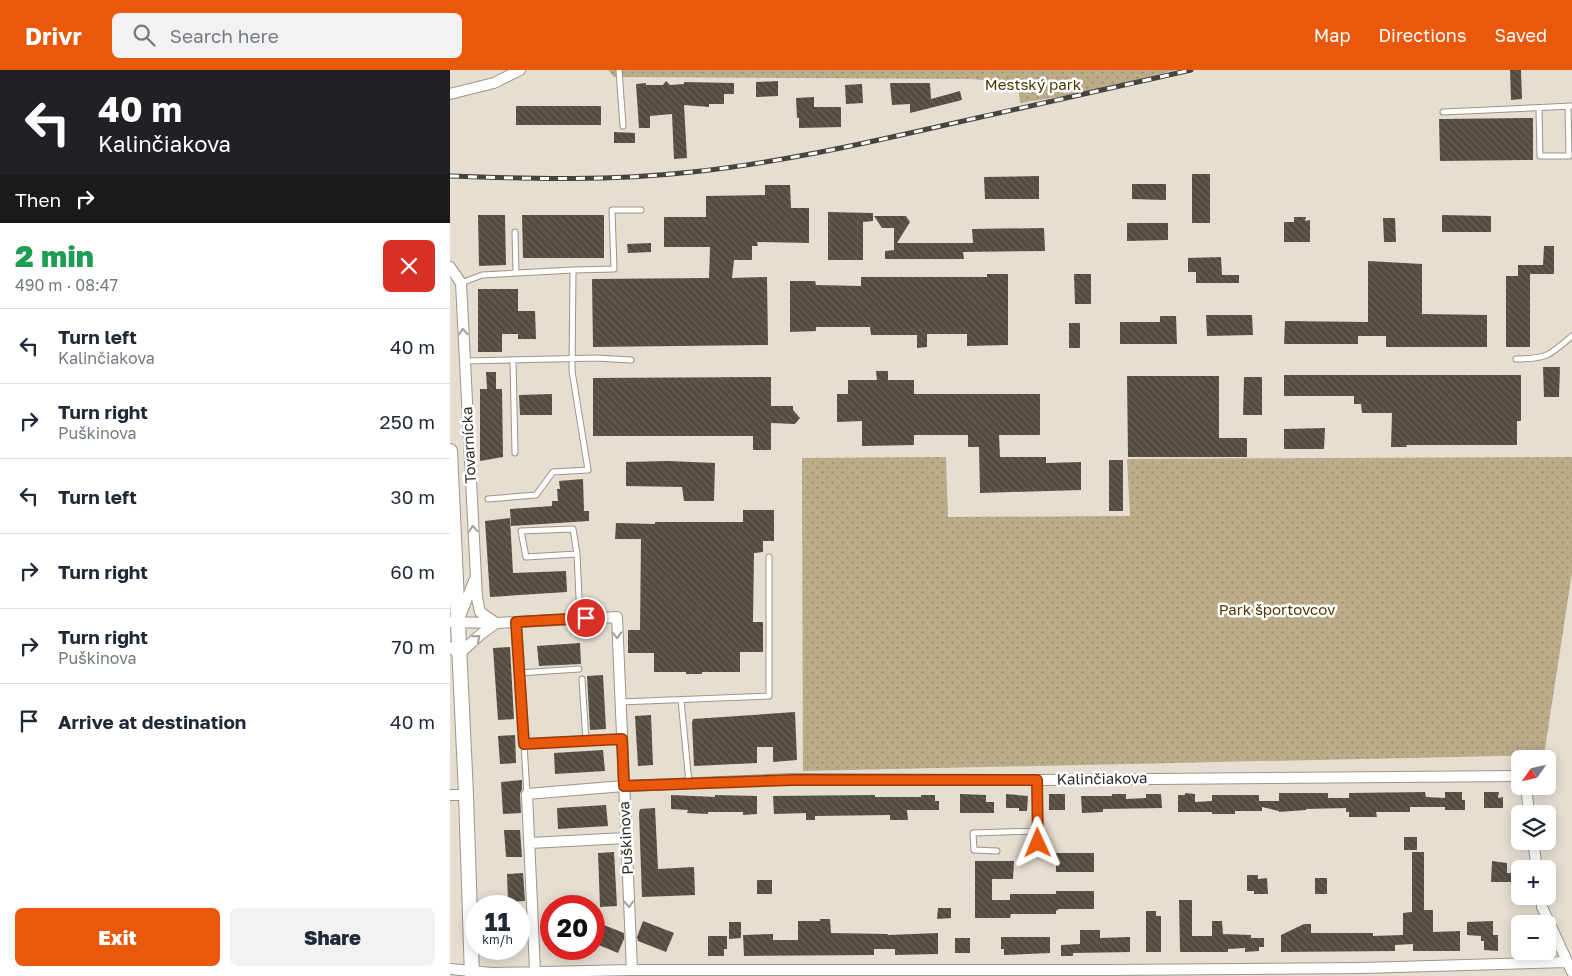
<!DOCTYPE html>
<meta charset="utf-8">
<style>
body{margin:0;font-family:"Golos Text",sans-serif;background:#f2f2f3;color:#1f2937;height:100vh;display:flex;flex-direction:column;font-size:19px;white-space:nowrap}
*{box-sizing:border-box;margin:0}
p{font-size:16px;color:#747a83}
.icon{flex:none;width:28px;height:28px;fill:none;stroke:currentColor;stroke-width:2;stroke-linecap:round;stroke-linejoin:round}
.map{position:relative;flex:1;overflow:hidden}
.sheet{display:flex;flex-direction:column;background:#fff;width:450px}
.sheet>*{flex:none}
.banner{background:#202124;color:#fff;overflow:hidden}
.needle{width:32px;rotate:236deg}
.controls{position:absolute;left:1061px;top:680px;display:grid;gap:10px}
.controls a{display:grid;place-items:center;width:45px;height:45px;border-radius:8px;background:#fff;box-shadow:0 2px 12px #0003;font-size:25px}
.speed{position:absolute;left:15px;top:825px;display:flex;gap:10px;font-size:25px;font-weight:700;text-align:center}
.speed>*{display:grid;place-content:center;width:65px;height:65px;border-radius:50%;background:#fff;box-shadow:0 2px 12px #0003;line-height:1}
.speed small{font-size:12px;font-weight:400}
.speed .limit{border:8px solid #d22;background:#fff;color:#111}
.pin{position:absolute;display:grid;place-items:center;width:42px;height:42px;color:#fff;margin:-21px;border:2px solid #fff;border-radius:50%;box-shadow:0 1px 5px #0007}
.me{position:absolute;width:55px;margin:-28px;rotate:359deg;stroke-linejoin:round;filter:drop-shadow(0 0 4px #0008)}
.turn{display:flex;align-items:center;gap:18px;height:105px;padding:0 15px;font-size:22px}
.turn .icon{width:65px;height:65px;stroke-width:2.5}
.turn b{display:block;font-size:35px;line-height:42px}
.then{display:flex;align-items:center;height:48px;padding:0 15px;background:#0003;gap:10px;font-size:19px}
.round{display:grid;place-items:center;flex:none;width:52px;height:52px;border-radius:8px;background:#f2f2f3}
.overview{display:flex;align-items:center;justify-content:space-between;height:85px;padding:0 15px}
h1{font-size:30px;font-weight:800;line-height:38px;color:#1e9e55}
.primary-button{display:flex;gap:10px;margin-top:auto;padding:10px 15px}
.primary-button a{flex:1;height:58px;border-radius:8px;background:#ea580c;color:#fff;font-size:20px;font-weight:800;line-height:58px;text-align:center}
.primary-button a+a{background:#f2f2f3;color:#1f2937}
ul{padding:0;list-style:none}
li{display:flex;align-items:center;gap:15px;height:75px;padding:0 15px;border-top:1px solid #e0e1e3}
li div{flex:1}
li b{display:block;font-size:19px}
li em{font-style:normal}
header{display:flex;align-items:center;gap:30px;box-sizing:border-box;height:70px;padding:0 25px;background:#ea580c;color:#fff}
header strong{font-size:24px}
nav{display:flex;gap:28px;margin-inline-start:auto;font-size:18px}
.search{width:350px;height:45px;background:#f2f2f3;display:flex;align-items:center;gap:12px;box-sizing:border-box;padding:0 18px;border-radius:8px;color:#747a83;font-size:19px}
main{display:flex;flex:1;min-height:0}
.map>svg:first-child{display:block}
</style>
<header>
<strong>Drivr</strong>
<div class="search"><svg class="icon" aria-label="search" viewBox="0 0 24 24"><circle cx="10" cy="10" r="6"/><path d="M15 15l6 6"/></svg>Search here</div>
<nav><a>Map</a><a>Directions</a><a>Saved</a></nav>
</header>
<main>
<section class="sheet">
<div class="banner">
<div class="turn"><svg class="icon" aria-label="left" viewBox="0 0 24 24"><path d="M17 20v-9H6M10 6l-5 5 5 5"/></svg><div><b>40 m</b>Kalinčiakova</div></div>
<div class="then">Then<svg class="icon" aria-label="right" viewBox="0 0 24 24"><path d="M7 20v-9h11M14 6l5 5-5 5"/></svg></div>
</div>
<div class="overview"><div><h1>2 min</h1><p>490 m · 08:47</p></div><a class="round" style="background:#d93025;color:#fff"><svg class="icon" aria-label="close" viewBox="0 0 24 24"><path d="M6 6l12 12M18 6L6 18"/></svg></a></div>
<ul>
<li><svg class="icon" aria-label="left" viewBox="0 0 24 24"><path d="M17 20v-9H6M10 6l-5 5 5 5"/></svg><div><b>Turn left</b><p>Kalinčiakova</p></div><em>40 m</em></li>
<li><svg class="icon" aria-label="right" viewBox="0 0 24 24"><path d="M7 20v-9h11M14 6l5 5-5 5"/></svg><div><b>Turn right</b><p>Puškinova</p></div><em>250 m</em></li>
<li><svg class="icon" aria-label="left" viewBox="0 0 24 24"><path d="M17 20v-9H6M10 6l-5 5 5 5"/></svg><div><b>Turn left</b></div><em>30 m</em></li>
<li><svg class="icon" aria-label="right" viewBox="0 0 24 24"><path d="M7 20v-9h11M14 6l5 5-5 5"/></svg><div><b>Turn right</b></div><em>60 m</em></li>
<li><svg class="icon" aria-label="right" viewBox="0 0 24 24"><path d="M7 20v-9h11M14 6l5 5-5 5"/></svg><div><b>Turn right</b><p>Puškinova</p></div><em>70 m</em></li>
<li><svg class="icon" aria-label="arrive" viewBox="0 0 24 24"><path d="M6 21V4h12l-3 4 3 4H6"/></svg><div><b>Arrive at destination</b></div><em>40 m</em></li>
</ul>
<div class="primary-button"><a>Exit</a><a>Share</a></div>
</section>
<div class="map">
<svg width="1122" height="906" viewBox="0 0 1122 906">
<defs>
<pattern id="park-dots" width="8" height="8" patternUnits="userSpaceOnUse" patternTransform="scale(1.25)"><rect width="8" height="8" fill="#bdac89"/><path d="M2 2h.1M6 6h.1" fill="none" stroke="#9a8c70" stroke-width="1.8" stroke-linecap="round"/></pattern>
<pattern id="building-back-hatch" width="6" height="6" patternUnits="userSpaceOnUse" patternTransform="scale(1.25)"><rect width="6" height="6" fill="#524c41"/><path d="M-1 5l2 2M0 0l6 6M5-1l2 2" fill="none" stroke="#68635a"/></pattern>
</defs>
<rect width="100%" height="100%" fill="#e5ded1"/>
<path fill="url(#park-dots)" d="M158,0H726L638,22L570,33L568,14L522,9L164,7Z
M496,387L498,447L680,446L677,389L1122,387V503L1094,685L353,701L352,388Z"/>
<path fill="url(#building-back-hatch)" d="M1060,0H1071L1072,29L1061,30Z
M216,11L220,15L234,14V12L284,13V24H274V34H259V37L234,35L237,88L224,89L222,44L200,46V58H189L186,14L196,13V15H213Z
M328,11V26L306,27V12Z
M440,13H480L481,29L510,21L512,30L460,43V34L442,35Z
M412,14L413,33L396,34L395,15Z
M364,27V37H391V57L349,58V48H347L346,28Z
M66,36H151V55H66Z
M1083,48V90L990,91L989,49Z
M164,62L185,63V73H164Z
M742,104H760V153H742Z
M589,106V129H535L534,107Z
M682,114H716V130L682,129Z
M315,115H340L341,138H359V173L307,172L308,176H302V190H284L282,208L317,207L318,275L143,277L142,209L259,208L260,177H214V147H256V126L315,125Z
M378,142L423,143V151L413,152V190H378Z
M28,145H55L56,195L29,196Z
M72,145H154V188H73Z
M992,145L1041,146V162H992Z
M424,146H456L460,152L447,173H523L522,159L594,158L595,181L513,182L514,189H435V181L444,180V158H432Z
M844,147H856L855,151L860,150V172H834V152H844Z
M933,148H945L946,172H934Z
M677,153H718V170L677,171Z
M201,173V182L178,183L177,174Z
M1094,176H1104V204H1080V277H1056V206H1068V195H1093Z
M771,187L772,205H789V213H746V202H738V188Z
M918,191L972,194V244L1037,245V277H936V266H908V274H834L835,251L918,252Z
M537,204H558V275L517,276V264H477V277L467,278V265H421L420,257H366V261L340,262V211H365L366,215L411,216V207H537Z
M624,204H641V234H625Z
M28,219H68V241H85L86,269H68V264H52V282H28Z
M756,245H802L803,265L757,266Z
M710,246H726L727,274H670V252H710Z
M619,253H630V278H619Z
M1093,297H1110L1109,327H1094Z
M426,301H438V310H464V324H590V365H549L550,387H596V393L631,392V420L530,423L529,377H518V365H464V375L412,376V351L387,352V324H398V310H427Z
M36,302H46V319H52L53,387L30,391V319H37Z
M834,305H1071V351H1067V375H956L957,377H941L942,343H912L911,334H904V326H834Z
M677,306H769V368H797V387H678Z
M321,307V336H343V340L350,348L345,354L321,353V380H303V366H143V308Z
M794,307H812V345H793Z
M102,324V345H70L69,325Z
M875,358L874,379H834V359Z
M659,390H673V441H659Z
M218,391L265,393L264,431H234L232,417L176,416V392Z
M133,409L134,441H139V451L61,456L60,439L102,436V431H108L107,419H110L109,411Z
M293,440H324V471H313V482L304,483L303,552H313V582H290V602H252V604H236V602H204V583H178V560H190L191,469H165L166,453L205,454V452H293Z
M60,448L63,503L116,501L117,522L40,527L35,451Z
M130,573L131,594L89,596L87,576Z
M60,577L64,649L48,650L43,578Z
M153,605L156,659L140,660L137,606Z
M345,642L347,690L323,692V677H307V693L244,696L242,653L243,649Z
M201,645L203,695L188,696L185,646Z
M65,665L66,693L50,694L48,666Z
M153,680L155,701L105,704L104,683Z
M72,710V719L70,724L71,743L53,744L51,712Z
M975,722L976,727L995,728V722H1012V730H1015V740H995V737H960V742H926L927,747H899V742H896V738L856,739V740L829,742V741L812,737V741H785V744H762V742H728V725H735V723L745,724V732L762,731V725H809V731H829V723H878V728H899V723Z
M1034,722H1049L1048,728L1053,727V738H1034Z
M510,724L536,725V732H544V743H510Z
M556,724L578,726L577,741H569V738H556Z
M599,724H615V740H599Z
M662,724H676V729L696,728V724H711L712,738L653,739V742L632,743L631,726H662Z
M221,725L265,727V725L307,726V744L293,745V742H258V744L237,743L238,740L221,739Z
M425,725V727H471V725H485V731H489V740H457L458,750H440V745L365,746V750H356V743L324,744L323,726Z
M156,735L158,756L108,759L107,738Z
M205,738L208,799L244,797L245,825L192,827L189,743L190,739Z
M54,760H70L72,787H56Z
M954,767H967V780H954Z
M164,782L167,836L150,837L148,783Z
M962,782H974V840H983V862L1010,861V881H963V874L945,875V881L831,882V865L854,854H861V863H923V866L953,865V843L962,842Z
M606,783H644V802H606Z
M525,791H564L563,809H542V830H560V824H606V821H644V839H609L606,841V844H561L560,848H525Z
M1042,791L1057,793V803H1062V812H1041Z
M73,803L75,831L58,832L57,804Z
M797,805H808V809L817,808L818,824H804V821H797Z
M865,808H877V824H865Z
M307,810H322V824H307Z
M729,830H742V866H762V851H772L773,864L801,865V868H814V877H809V881L795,882V878L778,879V882H730Z
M488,838H501V848L487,849Z
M696,841H706V846H711V882H696Z
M370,849H380L381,863L438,864V865L488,863V884L445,885V879H424V885L294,886L293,865L323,864V870H348V851H370Z
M193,851L224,863L216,882L188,871L187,867Z
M1043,851V865H1048V881L1034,880V871H1031V866L1017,865V852Z
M146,852L174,863V869L168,883L144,873V856Z
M279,852H291V868L279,869Z
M630,860H650V868L680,867V882L623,883V886H611V875L630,874Z
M258,866H277V879H274V886H258Z
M551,867H600V883L554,885V879H551Z
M505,868H520V883H505Z"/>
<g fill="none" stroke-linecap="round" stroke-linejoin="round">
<g stroke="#9c9689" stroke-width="7">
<path id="service" d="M169,0L173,56
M1089,38L1090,86H1119L1118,37
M993,42L1122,36
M65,162L66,203
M11,213L32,205L123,200
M1066,289C1096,289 1099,286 1122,266
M15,291L147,288L181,290
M63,291L65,383
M38,429L86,425L103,402L138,400L122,301L123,200L164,199L162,140H191
M127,484L76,487L71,461L123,459L127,484L130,549
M66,552L69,603
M132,609L136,671
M231,630L239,713
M170,632L319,626V487
M74,674L69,603L129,599
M77,724L74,674L172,669
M588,761V779
M547,781L524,780L523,763L588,761L587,710"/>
</g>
<g stroke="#9c9689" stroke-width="12">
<path id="minor" d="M0,24L44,13L70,0
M0,197L11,213L27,528L30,542L46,553
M9,549L24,511
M0,552L46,553L167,547L182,900
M0,577L9,584L30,565L46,553
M1076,716L1079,744
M0,725H16
M1083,771L1087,799
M80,773L176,768
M1091,826L1092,837L1122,902
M0,899L42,903L182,900H659L912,898L1117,892
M85,901L77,724L174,716L342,709L587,710L1070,706"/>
</g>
<g stroke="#9c9689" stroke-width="16">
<path id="secondary" d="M0,381L16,725L22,906"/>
</g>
<use href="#service" stroke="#fff" stroke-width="5"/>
<use href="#minor" stroke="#fff" stroke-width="10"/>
<use href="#secondary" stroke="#fff" stroke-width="14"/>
<g stroke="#47443e" stroke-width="5">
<path id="rail" d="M0,106C81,109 161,111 242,102C326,93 408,75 491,56C574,37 658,19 741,0"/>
</g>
<use href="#rail" stroke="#fff" stroke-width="3" stroke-dasharray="9" stroke-linecap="butt"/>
</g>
<defs><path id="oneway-chevron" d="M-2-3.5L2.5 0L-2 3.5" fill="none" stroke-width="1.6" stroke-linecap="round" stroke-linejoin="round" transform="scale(1.25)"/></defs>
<g stroke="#a1a09e">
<use href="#oneway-chevron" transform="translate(13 262) rotate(-93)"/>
<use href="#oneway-chevron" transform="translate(23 459) rotate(-93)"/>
<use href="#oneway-chevron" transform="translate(167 565) rotate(88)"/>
<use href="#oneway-chevron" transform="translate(27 568) rotate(-41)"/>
<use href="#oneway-chevron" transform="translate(179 834) rotate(87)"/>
</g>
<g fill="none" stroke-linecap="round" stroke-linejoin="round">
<g stroke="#983908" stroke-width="12">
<path id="route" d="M136,548L66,552L74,674L172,669L174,716L342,710H587L588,773"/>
</g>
<use href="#route" stroke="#ea580c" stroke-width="9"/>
</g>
<g text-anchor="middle" stroke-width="5" stroke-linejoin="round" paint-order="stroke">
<g font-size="15" fill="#4d3800" stroke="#fff">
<text x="583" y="20">Mestský park</text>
<text x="827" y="545">Park športovcov</text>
</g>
<g font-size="15" fill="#2e2c27" stroke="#fff">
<text transform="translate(19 375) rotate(-93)" y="5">Tovarnícka</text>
<text transform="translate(652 709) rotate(-1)" y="5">Kalinčiakova</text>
<text transform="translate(176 768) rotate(-93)" y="5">Puškinova</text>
</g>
</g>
</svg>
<div class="controls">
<a><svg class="needle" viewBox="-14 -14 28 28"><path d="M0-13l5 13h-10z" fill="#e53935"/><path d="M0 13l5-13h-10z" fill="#747a83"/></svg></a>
<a><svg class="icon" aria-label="layers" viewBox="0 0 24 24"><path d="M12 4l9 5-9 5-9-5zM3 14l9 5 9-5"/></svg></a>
<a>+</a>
<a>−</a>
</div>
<div class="speed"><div>11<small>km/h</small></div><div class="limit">20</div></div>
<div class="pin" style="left:136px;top:548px;background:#d93025"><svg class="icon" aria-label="arrive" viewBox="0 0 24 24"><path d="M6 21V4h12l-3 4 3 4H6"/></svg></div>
<svg class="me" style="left:588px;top:773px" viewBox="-20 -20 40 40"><path d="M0-17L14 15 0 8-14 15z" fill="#ea580c" stroke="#fff" stroke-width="4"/></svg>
</div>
</main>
